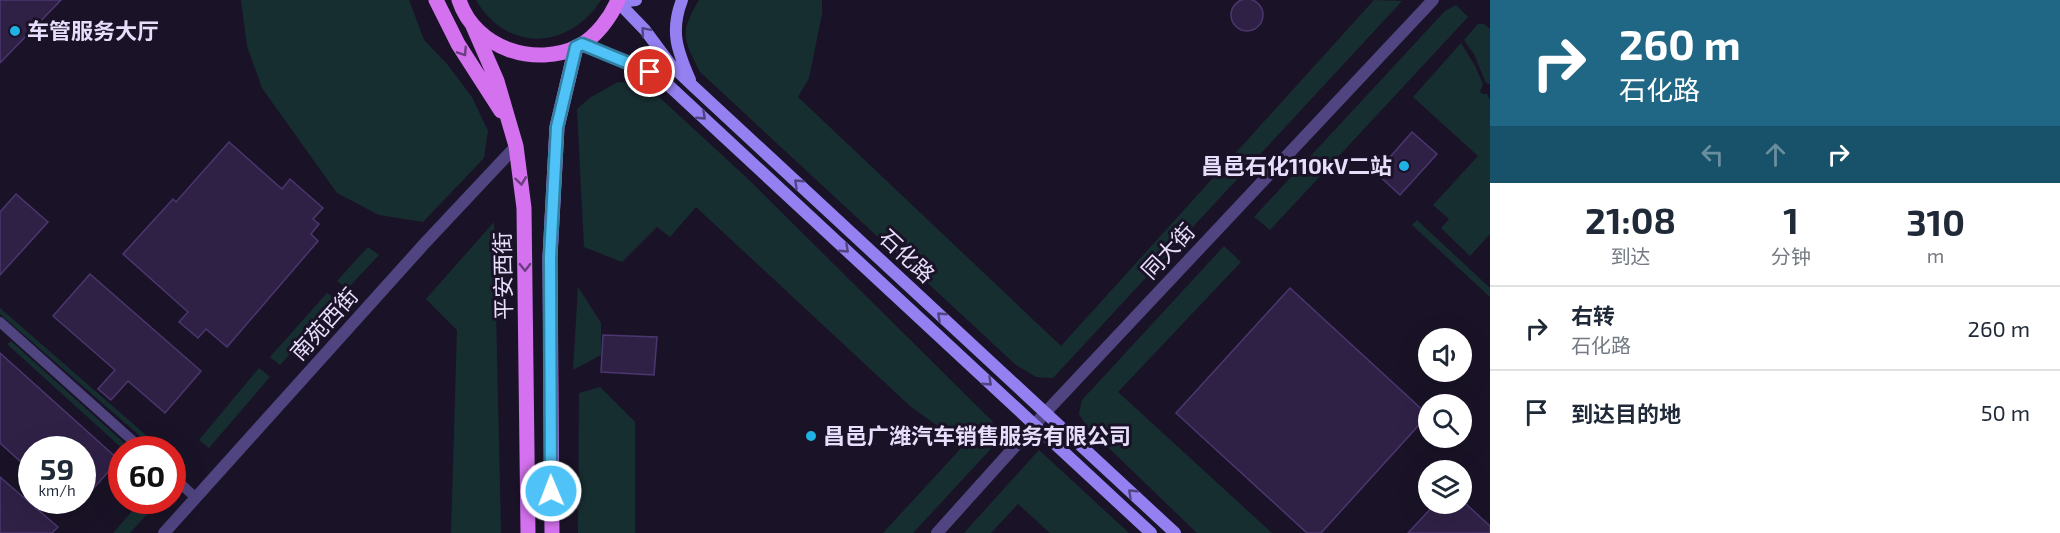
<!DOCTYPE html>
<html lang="zh">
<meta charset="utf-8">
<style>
body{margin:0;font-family:"Exo 2","Noto Sans SC",sans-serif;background:#f6f6f7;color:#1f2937;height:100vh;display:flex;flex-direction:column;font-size:22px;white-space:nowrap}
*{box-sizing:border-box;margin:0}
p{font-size:20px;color:#747a83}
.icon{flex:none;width:33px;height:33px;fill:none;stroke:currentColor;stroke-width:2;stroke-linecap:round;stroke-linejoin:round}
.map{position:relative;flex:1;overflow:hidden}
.details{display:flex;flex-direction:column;background:#fff;width:570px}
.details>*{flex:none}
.banner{background:#1f6785;color:#fff;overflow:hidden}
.tools{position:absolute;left:1418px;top:328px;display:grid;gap:12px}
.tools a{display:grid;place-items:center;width:54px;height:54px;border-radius:50%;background:#fff;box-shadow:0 6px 24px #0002;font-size:30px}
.speed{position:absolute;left:18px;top:436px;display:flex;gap:12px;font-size:30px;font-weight:700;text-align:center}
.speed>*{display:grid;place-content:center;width:78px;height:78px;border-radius:50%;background:#fff;box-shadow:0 6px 24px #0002;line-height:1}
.speed small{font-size:15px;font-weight:400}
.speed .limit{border:9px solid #d22;background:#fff;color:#111}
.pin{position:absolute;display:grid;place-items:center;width:51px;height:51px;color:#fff;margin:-26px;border:3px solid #fff;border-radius:50%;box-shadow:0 2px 6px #0007}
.me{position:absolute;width:66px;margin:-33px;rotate:359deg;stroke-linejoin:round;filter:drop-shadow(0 0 4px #0008)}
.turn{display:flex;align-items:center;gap:21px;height:126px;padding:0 30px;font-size:27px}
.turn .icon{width:78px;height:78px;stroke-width:2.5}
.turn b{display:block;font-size:42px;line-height:51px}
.lanes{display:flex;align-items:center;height:57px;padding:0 30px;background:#0003;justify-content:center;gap:30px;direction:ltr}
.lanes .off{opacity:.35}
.eta{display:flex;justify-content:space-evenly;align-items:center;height:102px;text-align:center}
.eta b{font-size:36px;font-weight:700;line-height:42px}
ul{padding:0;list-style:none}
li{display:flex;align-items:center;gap:18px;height:84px;padding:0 30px;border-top:2px solid #e0e1e3}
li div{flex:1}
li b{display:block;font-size:22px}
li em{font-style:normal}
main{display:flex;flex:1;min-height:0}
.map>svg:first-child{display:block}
</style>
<main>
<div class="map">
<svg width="1490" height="533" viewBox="0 0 1490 533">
<rect width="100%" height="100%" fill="#1a1327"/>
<path fill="#172e31" d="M241,0H409L424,40L447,64L472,97L488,131L484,158L423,222L379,215L337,193L262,88L247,46Z
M476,0H601C569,50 507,53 476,0Z
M699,0H822V14L809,78L798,97L1061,346L1374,0L1402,1L1053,378L1036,377L1016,365L700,72C683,38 679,34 699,0Z
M1456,5L1468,17L1270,230L1254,217L1445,11Z
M1478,24H1484L1490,29V84L1486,83L1474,54L1464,40Z
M1461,43L1475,66L1483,84L1480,92L1482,94H1487L1490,100V234L1470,256L1441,228L1449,219L1433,205L1478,156L1413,97Z
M618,82L645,84L748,179L992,421L998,441L913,533H883L964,445L910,406L696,207L670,237L657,227L622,262L584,247L577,109L591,97Z
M1417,220L1490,288V297L1412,225Z
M494,222L501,533H451L457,330L426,299Z
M1224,246L1241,262L1118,392L1272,533H1197L1086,426L1079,414L1082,400Z
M368,247L379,255L347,289L337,281Z
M578,287L601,323V355L573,370Z
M327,293L338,300L280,365L270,357Z
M0,308L163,450H156L0,314Z
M11,341L132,450H124L7,344Z
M259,368L270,377L209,448L199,440Z
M600,387L635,422V533H578L579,393Z
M1039,450L1129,533H1050L1018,504L991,533H964Z
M141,501H159L130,533H113Z"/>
<path fill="#2f2146" stroke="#4b3670" stroke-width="1.5" d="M1231 15a16 16 0 1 1 32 0a16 16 0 1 1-32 0Z
M0,0H61L0,63Z
M1412,132L1437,154L1400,195L1376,173Z
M229,142L282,189L290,179L323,208L313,219L319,224L311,234L318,241L227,347L206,329L198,338L179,322L188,312L123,254L173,199L176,202Z
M16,194L48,222L0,275V212Z
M90,274L201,371L165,413L128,381L111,400L98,389L115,370L53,316Z
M1290,288L1428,415L1321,533H1307L1176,413Z
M603,335L657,337L654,375L601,372Z
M0,353L119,460L82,501V450H32V472L0,443Z
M0,477L58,527L52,533H0Z
M1435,504H1466L1490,526V533H1408Z"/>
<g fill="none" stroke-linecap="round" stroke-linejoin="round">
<path stroke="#504481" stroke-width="10" d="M0,322L143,450
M172,476L196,498"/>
<path stroke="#504481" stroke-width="12" d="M164,533L425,243L516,146
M937,533L1045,413L1433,0"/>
<path stroke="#9480f0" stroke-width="12" d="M682,0C670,31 677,50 690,80
M618,2L645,30L671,65L693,86L1175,533
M618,2L636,0
M582,44L650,72L665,82L1151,533"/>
<path stroke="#d371ee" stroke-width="15" d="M436,0L458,44L501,111
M459,0C475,49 536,68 579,46C596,37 611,17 618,0
M473,26L497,81L516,146L524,208L528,533
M552,533L550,257L557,127L576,47"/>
</g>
<defs><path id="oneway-chevron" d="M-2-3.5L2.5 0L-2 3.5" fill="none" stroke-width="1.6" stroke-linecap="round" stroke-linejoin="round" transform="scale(1.5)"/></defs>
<g stroke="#514481">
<use href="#oneway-chevron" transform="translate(645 31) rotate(-130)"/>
<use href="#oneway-chevron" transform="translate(702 116) rotate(43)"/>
<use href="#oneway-chevron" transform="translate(798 183) rotate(-137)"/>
<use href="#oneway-chevron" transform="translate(845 249) rotate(43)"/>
<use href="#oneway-chevron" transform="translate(941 316) rotate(-137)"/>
<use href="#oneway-chevron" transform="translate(988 382) rotate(43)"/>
<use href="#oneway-chevron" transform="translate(1132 493) rotate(-137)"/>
</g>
<g stroke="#6d3d81">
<use href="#oneway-chevron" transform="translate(463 52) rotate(57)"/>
<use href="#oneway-chevron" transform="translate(521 181) rotate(82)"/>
<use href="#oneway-chevron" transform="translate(525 267) rotate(89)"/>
</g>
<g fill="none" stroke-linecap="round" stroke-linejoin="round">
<g stroke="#337fa1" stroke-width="15">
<path id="route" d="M551,491L550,257L557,127L576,47L582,44L650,72"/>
</g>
<use href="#route" stroke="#4fc3f7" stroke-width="10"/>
</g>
<g fill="#20b2e5" stroke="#1a1327" stroke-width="2">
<circle cx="15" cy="31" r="6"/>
<circle cx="1404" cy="166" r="6"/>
<circle cx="811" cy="436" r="6"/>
</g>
<g text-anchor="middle" stroke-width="6" stroke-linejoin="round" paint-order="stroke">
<g font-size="22" font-weight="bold" fill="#e6defb" stroke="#1a1327" text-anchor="start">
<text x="27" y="39">车管服务大厅</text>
<text x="1392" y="174" text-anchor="end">昌邑石化110kV二站</text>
<text x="823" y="444">昌邑广潍汽车销售服务有限公司</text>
</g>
<g font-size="22" fill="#e6defb" stroke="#1a1327">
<text transform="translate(1168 251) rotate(-47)" y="8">同大街</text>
<text transform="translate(907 256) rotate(43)" y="8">石化路</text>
<text transform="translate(503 276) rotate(-91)" y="8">平安西街</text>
<text transform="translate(324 324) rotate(-48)" y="8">南苑西街</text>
</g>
</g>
</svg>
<div class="tools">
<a><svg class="icon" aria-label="sound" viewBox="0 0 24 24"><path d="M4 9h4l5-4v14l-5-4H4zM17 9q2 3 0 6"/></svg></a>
<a><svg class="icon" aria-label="search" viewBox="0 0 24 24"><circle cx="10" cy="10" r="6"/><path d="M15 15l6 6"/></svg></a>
<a><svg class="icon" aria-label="layers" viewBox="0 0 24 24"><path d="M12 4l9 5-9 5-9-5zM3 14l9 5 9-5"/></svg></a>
</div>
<div class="speed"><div>59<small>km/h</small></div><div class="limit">60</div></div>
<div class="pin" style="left:650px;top:72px;background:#d93025"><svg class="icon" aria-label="arrive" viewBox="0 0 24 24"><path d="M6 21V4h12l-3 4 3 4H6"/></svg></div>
<svg class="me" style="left:551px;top:491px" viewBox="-20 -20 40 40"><circle r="17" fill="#4fc3f7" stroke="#fff" stroke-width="3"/><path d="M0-11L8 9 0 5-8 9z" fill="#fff"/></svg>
</div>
<section class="details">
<div class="banner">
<div class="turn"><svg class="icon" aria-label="right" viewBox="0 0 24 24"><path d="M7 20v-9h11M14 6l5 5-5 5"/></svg><div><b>260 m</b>石化路</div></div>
<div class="lanes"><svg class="icon off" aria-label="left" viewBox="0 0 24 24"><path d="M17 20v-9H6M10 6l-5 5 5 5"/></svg><svg class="icon off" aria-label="ahead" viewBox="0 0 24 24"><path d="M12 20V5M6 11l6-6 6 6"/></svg><svg class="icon" aria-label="right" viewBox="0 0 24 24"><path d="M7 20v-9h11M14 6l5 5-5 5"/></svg></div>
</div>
<div class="eta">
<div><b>21:08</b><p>到达</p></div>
<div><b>1</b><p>分钟</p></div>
<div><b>310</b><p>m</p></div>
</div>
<ul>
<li><svg class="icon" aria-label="right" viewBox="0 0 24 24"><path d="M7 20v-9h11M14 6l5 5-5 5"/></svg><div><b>右转</b><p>石化路</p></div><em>260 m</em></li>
<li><svg class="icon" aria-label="arrive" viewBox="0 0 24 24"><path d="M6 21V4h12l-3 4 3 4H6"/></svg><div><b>到达目的地</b></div><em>50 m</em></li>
</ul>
</section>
</main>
